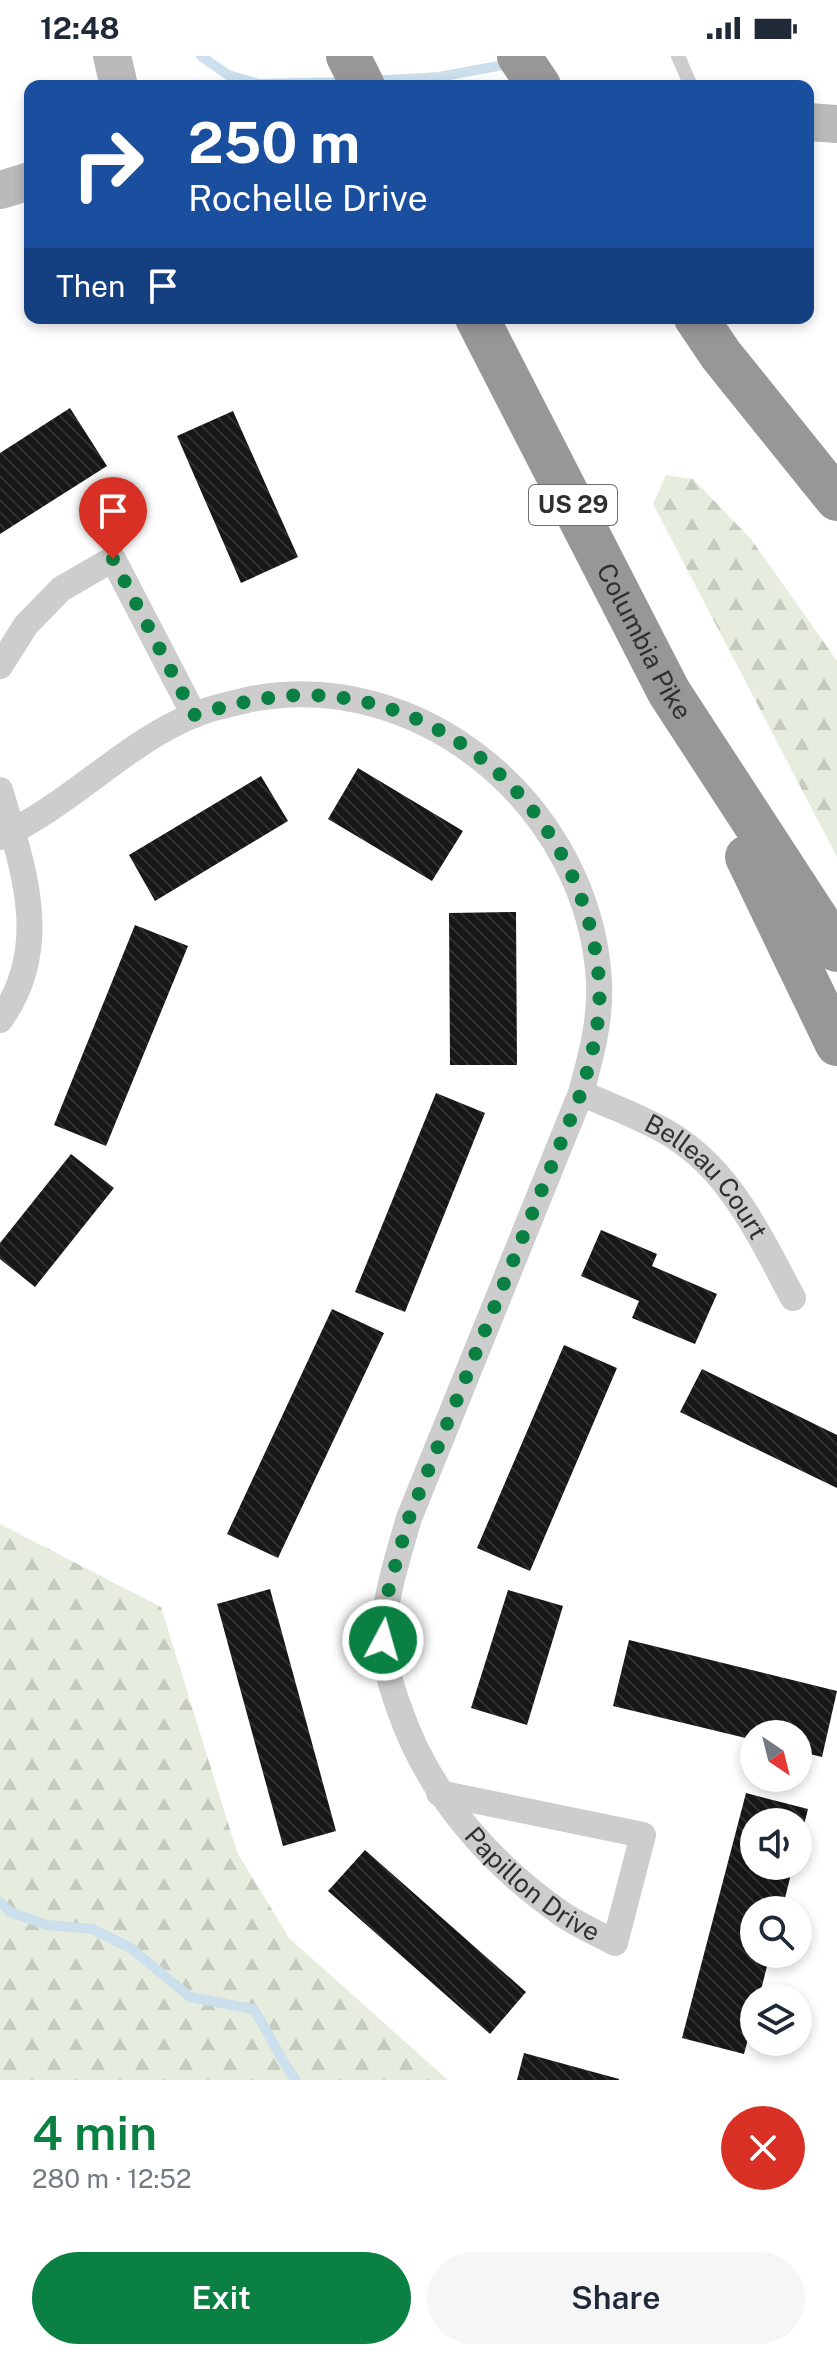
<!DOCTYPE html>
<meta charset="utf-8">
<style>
body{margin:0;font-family:"Public Sans",sans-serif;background:#f6f6f7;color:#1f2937;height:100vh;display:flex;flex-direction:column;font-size:30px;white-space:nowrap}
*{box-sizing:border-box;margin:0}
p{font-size:26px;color:#747a83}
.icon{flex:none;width:44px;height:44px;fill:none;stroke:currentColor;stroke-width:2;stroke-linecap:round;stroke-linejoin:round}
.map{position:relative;height:2024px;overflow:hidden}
.side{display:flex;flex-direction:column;background:#fff;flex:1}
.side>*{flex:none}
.top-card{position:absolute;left:24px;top:24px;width:790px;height:244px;border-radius:16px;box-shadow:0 4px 12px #0003;background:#1a4fa0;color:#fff;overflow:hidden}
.needle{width:52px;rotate:145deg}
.tools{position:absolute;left:740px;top:1664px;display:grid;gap:16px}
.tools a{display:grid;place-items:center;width:72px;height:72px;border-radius:50%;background:#fff;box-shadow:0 4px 12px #0003;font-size:40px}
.pin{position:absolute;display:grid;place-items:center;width:68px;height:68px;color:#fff;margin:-82px -34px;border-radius:50% 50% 50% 0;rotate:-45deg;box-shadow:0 0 8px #0007}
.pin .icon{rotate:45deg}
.me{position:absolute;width:88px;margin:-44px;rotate:6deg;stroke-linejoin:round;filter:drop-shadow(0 0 6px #0008)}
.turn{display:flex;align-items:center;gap:28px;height:168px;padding:0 32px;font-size:36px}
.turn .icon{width:104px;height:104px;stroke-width:2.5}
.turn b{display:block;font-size:56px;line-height:68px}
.then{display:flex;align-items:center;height:76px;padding:0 32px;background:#0003;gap:16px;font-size:30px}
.round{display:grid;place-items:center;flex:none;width:84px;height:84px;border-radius:42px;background:#f6f6f7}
.summary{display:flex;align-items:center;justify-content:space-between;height:136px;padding:0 32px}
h1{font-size:48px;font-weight:600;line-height:60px;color:#0b8043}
.primary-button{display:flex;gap:16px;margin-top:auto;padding:16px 32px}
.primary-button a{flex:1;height:92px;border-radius:48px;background:#0b8043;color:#fff;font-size:32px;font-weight:600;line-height:92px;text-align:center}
.primary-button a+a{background:#f6f6f7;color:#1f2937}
.status{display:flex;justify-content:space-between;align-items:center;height:56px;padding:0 40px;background:#fff;direction:ltr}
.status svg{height:22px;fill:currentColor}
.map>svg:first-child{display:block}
</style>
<div class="status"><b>12:48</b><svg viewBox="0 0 49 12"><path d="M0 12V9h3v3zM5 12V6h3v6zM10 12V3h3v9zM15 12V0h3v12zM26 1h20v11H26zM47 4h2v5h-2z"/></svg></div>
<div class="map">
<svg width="837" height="2024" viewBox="0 0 837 2024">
<defs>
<pattern id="forest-firs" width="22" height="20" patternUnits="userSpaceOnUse" patternTransform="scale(2)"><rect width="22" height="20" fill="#e6ecde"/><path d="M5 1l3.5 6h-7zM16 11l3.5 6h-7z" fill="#c6cbbf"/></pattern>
<pattern id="building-back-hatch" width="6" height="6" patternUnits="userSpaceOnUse" patternTransform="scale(2)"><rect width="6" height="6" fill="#171717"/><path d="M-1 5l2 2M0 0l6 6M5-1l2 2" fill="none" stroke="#303030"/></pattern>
</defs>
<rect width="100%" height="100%" fill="#fff"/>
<path fill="url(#forest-firs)" d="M666,419L693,423L751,483L837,605V801L653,448Z
M0,1468L161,1551L237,1796L289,1882L448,2024H0Z"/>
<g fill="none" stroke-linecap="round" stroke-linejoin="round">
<path stroke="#cbe0ec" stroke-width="10" d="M201,0L228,19L259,28L347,26
M371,25L439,21L514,7
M0,1846L10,1856L47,1869L93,1873L132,1893L190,1941L253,1953C270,1976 278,2002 296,2024"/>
</g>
<path fill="url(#building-back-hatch)" d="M70,352L107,410L0,478V397Z
M233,355L298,501L241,527L177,380Z
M358,712L463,775L432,825L328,763Z
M261,720L288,765L155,845L129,799Z
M516,856L517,1009H450L449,857Z
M135,869L188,890L106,1090L54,1069Z
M436,1037L485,1057L405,1256L355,1236Z
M71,1098L114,1132L35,1231L0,1203V1187Z
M601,1174L657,1198L652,1210L717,1238L695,1288L632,1262L639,1245L581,1220Z
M332,1253L384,1277L278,1502L227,1478Z
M564,1289L617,1312L530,1515L477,1492Z
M702,1313L837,1379V1432L680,1356Z
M270,1533L336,1775L283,1790L217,1548Z
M508,1534L563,1550L527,1669L471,1652Z
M629,1584L837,1635L822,1701L798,1695V1678H754V1684L613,1650Z
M746,1737L808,1753L799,1789L798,1766H754V1810H793L782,1854H754V1898H770L759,1942H754V1960L744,1998L682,1982Z
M365,1794L526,1936L490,1978L328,1835Z
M524,1997L619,2023V2024H517Z"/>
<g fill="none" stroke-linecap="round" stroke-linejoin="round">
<path stroke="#cdcdcd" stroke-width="14" d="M678,0L691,30"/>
<g stroke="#cdcdcd" stroke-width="26">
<path d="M0,610L26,569L61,533L113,503L194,659"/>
<path d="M0,734C23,811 53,891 0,964"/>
<path id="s1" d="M0,781C68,751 126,686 194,659C210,652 230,648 247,644C421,608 589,751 599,925C601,964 591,1000 581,1037L409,1462C398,1501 385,1539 383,1581C383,1603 391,1630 399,1652C428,1737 488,1806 562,1858C578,1869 597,1877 615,1887L643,1779L439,1737"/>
<path id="s2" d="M581,1037C608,1049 636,1059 661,1073C728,1108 759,1179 793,1242"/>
</g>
<path stroke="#bababa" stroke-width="38" d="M112,0L119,30
M808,66L837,68
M0,134L30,125"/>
<g stroke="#979797" stroke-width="44">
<path d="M348,0L363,30"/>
<path d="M519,0L539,30"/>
<path id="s3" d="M477,262L669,636L837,894"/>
<path d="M696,262L721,299L837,443"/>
<path d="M747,801L837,988"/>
</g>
</g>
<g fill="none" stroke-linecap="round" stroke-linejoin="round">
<path stroke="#0b8043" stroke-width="14" stroke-dasharray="0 25.2" d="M113,503L194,659C230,649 264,640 302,639C459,638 587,770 599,924C602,963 592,1000 581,1037L409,1462L389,1531L383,1584"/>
</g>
<g text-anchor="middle" stroke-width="8" stroke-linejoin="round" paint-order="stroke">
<rect fill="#fff" stroke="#6e6e6e" stroke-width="2" x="529" y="429" width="88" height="40" rx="6"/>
<g font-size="24" font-weight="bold" fill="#303030">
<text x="573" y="457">US 29</text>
</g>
<g font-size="26" fill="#303030" stroke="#fff">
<text dy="9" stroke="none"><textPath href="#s3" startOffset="364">Columbia Pike</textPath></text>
<text dy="9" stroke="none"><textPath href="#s2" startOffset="154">Belleau Court</textPath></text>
<text dy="9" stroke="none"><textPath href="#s1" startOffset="1786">Papillon Drive</textPath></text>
</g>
</g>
</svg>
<div class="tools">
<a><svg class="needle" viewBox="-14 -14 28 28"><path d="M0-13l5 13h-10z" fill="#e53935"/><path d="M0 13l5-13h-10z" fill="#747a83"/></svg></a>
<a><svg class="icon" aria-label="sound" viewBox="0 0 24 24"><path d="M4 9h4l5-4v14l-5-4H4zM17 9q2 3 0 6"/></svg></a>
<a><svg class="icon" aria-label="search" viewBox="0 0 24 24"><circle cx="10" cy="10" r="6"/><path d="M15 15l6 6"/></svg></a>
<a><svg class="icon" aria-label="layers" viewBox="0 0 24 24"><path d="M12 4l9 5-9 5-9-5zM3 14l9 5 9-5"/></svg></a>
</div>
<div class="pin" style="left:113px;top:503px;background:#d93025"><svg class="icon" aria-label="arrive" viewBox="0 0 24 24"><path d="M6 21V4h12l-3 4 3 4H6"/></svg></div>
<svg class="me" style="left:383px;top:1584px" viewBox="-20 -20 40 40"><circle r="17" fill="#0b8043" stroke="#fff" stroke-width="3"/><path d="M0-11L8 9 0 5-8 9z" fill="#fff"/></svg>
<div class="top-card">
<div class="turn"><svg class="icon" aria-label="right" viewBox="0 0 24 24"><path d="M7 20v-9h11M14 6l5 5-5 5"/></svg><div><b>250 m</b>Rochelle Drive</div></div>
<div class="then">Then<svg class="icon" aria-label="arrive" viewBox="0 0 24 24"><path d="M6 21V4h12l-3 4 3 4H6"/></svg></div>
</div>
</div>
<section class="side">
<div class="summary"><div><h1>4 min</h1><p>280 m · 12:52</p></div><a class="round" style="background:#d93025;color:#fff"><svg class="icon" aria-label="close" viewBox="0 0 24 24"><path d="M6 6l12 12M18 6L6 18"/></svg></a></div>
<div class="primary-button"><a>Exit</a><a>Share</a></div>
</section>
